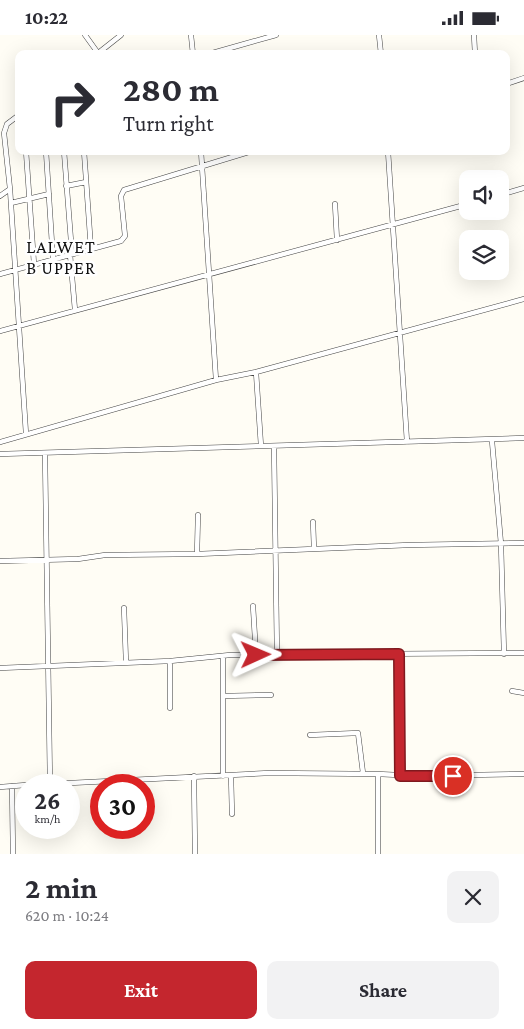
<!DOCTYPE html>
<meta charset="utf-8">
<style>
body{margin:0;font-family:"Crimson Pro",serif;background:#f2f2f3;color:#2b2b33;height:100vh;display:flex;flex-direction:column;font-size:19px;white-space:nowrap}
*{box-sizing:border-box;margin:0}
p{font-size:16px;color:#7c7c81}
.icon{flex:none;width:28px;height:28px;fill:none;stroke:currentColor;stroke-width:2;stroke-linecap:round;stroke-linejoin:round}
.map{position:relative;height:819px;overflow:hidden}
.sheet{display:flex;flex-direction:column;background:#fff;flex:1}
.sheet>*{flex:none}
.top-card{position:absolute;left:15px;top:15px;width:495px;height:105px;border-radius:10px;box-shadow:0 5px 20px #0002;background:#fff;color:#2b2b33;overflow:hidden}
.buttons{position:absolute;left:459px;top:135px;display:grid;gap:10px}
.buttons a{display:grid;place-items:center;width:50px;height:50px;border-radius:10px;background:#fff;box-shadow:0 5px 20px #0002;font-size:25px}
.speed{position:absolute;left:15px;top:739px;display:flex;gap:10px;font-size:25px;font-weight:700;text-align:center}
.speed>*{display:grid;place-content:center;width:65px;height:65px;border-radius:50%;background:#fff;box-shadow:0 5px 20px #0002;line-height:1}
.speed small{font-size:12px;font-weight:400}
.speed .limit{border:8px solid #d22;background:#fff;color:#111}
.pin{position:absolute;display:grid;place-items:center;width:42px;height:42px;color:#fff;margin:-21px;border:2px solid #fff;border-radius:50%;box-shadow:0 1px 5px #0007}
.me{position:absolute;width:55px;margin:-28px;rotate:89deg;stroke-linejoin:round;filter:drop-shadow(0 0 4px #0008)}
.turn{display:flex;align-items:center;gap:18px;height:105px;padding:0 25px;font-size:22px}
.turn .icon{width:65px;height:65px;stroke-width:2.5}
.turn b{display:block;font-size:35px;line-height:42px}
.round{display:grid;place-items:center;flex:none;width:52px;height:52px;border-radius:10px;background:#f2f2f3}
.overview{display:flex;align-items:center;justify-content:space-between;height:85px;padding:0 25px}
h1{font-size:30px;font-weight:700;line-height:38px}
.cta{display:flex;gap:10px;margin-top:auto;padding:10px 25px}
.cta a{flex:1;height:58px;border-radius:10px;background:#c4262e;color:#fff;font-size:20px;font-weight:700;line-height:58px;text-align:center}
.cta a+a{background:#f2f2f3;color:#2b2b33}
.status{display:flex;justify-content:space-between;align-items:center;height:35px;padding:0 25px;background:#fff;direction:ltr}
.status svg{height:14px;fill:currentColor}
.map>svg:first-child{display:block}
</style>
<div class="status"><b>10:22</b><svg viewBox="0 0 49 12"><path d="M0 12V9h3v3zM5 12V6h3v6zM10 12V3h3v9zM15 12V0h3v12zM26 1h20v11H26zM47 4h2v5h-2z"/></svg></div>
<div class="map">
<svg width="524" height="819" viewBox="0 0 524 819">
<rect width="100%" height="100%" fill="#fffdf5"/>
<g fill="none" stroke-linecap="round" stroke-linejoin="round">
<g stroke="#444" stroke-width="5.5">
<path id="minor" d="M85,0L98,18
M191,0L193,19
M379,0L381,19
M474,0L475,19
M97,19L121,0
M209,19L276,0
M506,49L524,43
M19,80L7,89L4,98L10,154L26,399
M26,116L34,229
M46,116L53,224
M64,116L72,219
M84,116L91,214
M201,116L216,345
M388,116L407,407
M66,151L86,147
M500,160L524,153
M0,161L10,154
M11,168L49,159
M335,169L337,205
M70,219L75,275
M0,239L121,206L125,201L121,161L124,155L252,116
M0,296L468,169
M256,337L261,411
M492,406L501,509L504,619
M0,407L216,345L256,337L524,264
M274,411L277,620
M0,419L524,403
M45,420L50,749
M313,487L314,514
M197,519L198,480
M0,526L78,524L105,520L197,519L409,510L524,508
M253,571L256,620
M124,573L126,627
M399,619L400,741
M223,621V741
M0,633L170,626L230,620L524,618
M512,656L524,658
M223,661L271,660
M170,673V626
M310,700L358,698L363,738
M194,741L195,819
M231,741L232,779
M30,750L269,738L378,739L418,741L524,739
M12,751L13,819
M0,752L26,750
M378,819V739"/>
</g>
<use href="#minor" stroke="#fff" stroke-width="4.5"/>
</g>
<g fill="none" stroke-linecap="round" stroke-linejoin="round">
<g stroke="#7f191e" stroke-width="12">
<path id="route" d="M256,620L399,619L400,741H453"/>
</g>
<use href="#route" stroke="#c4262e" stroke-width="9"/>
</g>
<g text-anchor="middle" stroke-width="5" stroke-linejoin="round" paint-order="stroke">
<g font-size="18" letter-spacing="1" fill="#111" stroke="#fff">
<text x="61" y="218">LALWET<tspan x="61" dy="21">B UPPER</tspan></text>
</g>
</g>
</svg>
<div class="buttons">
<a><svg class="icon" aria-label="sound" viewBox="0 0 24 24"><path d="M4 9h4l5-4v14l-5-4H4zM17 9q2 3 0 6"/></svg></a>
<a><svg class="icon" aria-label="layers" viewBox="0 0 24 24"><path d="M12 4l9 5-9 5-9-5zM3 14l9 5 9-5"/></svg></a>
</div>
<div class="speed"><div>26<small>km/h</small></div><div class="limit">30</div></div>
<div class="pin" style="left:453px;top:741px;background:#d93025"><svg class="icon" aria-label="arrive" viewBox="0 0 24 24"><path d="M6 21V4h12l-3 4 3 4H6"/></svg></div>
<svg class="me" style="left:256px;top:620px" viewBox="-20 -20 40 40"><path d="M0-17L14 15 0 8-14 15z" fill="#c4262e" stroke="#fff" stroke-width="4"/></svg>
<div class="top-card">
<div class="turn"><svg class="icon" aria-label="right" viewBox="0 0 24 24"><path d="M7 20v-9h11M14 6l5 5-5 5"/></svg><div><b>280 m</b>Turn right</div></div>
</div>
</div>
<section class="sheet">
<div class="overview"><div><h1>2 min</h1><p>620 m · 10:24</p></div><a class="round"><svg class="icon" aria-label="close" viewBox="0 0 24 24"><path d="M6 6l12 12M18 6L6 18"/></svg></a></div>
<div class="cta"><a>Exit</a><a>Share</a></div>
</section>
